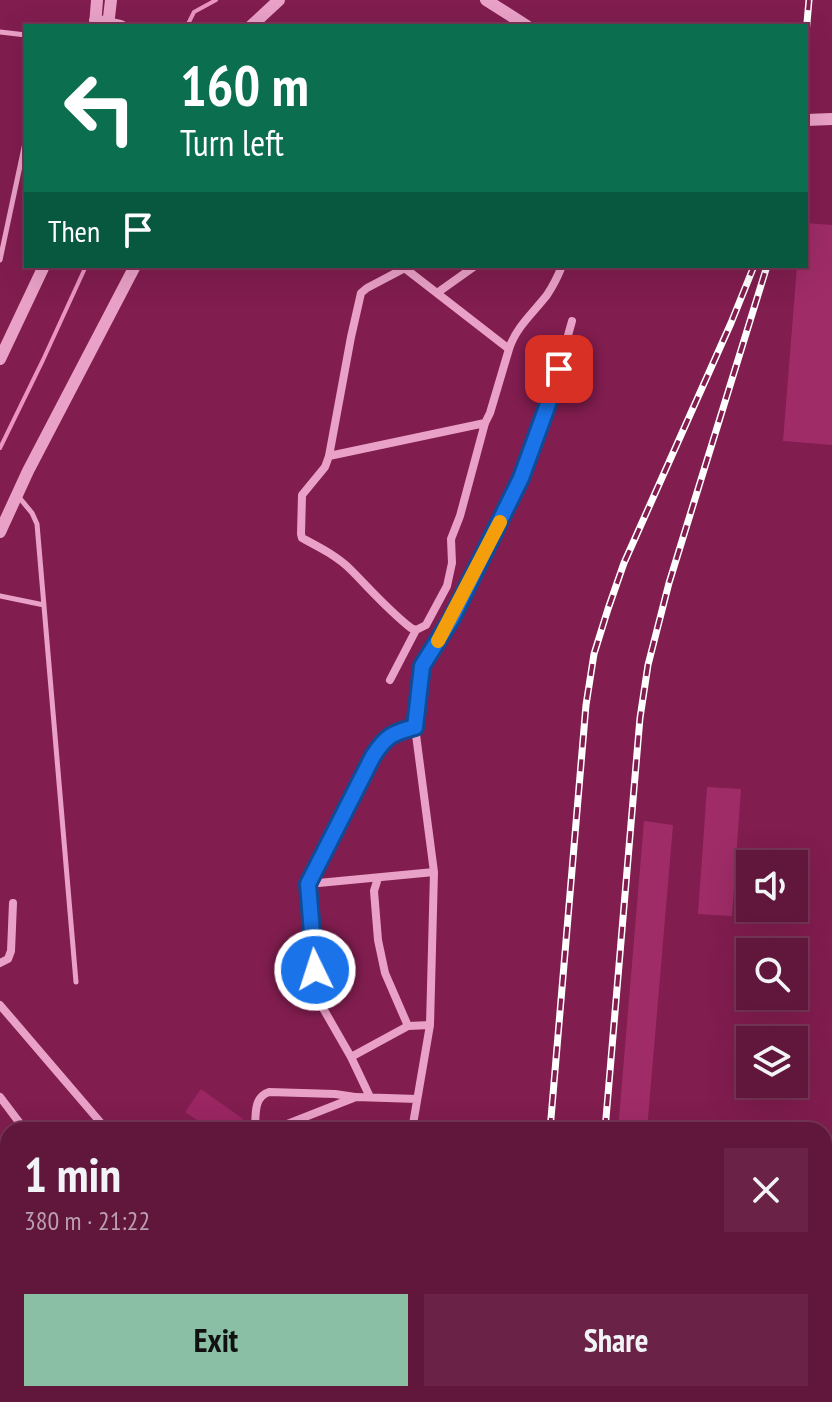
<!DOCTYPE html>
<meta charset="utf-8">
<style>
body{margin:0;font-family:"PT Sans Narrow",sans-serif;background:#6a2346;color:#f1f3f6;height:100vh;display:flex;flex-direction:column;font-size:30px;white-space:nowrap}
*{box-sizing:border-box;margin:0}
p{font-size:26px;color:#ba9faf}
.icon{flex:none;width:44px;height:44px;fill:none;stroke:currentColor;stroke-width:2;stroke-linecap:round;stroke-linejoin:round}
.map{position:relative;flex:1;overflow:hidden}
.drawer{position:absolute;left:0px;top:1122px;width:832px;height:280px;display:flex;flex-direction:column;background:#61163b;border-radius:24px 24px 0 0;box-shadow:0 8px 32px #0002,0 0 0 2px #753555}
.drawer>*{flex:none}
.guide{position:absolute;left:24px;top:24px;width:784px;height:244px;border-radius:0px;box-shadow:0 8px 32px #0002,0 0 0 2px #753555;background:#0b6e4f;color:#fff;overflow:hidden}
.buttons{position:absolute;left:736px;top:850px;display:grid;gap:16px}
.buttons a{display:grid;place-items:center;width:72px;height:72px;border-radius:0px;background:#61163b;box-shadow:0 8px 32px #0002,0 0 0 2px #753555;font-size:40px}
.pin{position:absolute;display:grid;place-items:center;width:68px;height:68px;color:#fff;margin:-34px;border-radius:16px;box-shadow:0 4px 12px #0006}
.me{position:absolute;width:88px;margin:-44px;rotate:356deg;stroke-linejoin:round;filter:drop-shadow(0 0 6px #0008)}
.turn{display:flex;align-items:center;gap:28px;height:168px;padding:0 24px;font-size:36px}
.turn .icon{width:104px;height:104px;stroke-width:2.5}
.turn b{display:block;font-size:56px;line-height:68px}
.then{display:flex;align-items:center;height:76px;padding:0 24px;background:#0003;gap:16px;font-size:30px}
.round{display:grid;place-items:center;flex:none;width:84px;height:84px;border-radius:0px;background:#6a2346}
.head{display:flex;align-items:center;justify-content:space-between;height:136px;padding:0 24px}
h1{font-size:48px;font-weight:600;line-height:60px}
.button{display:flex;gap:16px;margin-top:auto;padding:16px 24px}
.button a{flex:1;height:92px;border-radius:0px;background:#8abfa5;color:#111;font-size:32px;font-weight:600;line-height:92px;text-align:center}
.button a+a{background:#6a2346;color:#f1f3f6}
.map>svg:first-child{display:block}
</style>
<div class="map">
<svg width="832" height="1402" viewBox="0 0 832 1402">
<rect width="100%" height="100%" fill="#811d4f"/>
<path fill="#9a2662" d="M201,1089L243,1119L235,1130H212L185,1112Z"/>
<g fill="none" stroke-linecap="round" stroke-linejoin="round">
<path stroke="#eb94c3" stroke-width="4" d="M187,26L194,12L216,0
M0,448L43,360L86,266"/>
</g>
<path fill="#9f2c67" d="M806,223L832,225V445L783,441L797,266H806Z
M707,787L741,789L732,916L698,914Z
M644,821L673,825L647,1130H618Z
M596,1394H625L624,1402H596Z"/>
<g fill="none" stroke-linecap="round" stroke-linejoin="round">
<path stroke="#eaa1c7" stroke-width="5" d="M0,32L26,35
M0,260L26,138
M18,496L32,513L37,524L76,982
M0,596L44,605"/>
<path stroke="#eaa1c7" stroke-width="8" d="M402,266L509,349C516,327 533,313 547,295C553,286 558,276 562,266
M405,268L367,288L361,293L351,337L329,456L325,467L302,495L301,534L302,538C319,547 337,556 351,570C371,590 388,610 411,628L416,630L426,625L447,586L452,563L451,539L460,516L485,423L490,413L509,349
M437,293L475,266
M329,456L485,423
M390,680L416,630
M415,727C392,733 386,736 373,756L308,884L316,996L351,1057L408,1026L430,1025
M378,878L374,891L378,940L385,973L408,1026
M308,884L434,872
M0,963L8,959L11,951L13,903
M0,1005L107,1130
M351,1057L370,1097
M0,1097L25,1130
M255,1130C256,1116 253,1097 269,1092L335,1094L355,1097
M272,1130L356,1097L417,1099
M412,1130L430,1025L434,872L415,727L422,666L452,618L521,478L552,393L572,321
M242,1394L244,1402
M11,1402L16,1394
M112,1402L120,1394
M366,1402L367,1394"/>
<path stroke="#eaa1c7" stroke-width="12" d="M486,0L527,26
M95,20L121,26
M95,26L97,0
M108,26L111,0
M251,26L279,0
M806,120L832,119
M0,359L44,266
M0,532L28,471L135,266"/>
<g stroke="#fff" stroke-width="7">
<path id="rail" d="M806,34L809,0
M550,1130L586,705L594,654L608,609L624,563L731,323L754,266
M605,1130L640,718L648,665L669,583L767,266
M527,1402L528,1394
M582,1402V1394"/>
</g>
<use href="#rail" stroke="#811d4f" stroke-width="4" stroke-dasharray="12" stroke-linecap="butt"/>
</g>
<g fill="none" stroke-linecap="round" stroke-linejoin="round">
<g stroke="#114b97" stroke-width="20">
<path id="route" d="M315,970L308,884L373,756C386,736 392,733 415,727L422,666L452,618L521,478L552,393L559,369"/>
</g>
<use href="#route" stroke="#1a73e8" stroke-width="14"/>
<path stroke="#f59e0b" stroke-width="14" d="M438,641L500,522"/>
</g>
</svg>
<div class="buttons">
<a><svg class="icon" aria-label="sound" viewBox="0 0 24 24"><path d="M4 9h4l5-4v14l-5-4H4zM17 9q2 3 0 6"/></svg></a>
<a><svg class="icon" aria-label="search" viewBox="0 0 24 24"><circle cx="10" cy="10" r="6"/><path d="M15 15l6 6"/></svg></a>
<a><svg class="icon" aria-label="layers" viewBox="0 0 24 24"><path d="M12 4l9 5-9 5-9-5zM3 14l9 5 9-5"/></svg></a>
</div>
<div class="pin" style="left:559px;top:369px;background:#d93025"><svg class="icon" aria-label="arrive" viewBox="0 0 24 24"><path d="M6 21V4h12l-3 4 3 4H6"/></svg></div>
<svg class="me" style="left:315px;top:970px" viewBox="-20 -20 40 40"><circle r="17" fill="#1a73e8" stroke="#fff" stroke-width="3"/><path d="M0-11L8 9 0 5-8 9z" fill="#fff"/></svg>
<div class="guide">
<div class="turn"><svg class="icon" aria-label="left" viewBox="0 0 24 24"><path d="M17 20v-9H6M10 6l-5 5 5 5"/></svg><div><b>160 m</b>Turn left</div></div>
<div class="then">Then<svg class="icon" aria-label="arrive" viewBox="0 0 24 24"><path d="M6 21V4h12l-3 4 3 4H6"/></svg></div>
</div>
<section class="drawer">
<div class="head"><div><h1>1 min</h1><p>380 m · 21:22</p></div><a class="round"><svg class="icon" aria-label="close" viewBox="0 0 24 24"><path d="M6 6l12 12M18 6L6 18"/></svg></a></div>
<div class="button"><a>Exit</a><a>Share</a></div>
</section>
</div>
